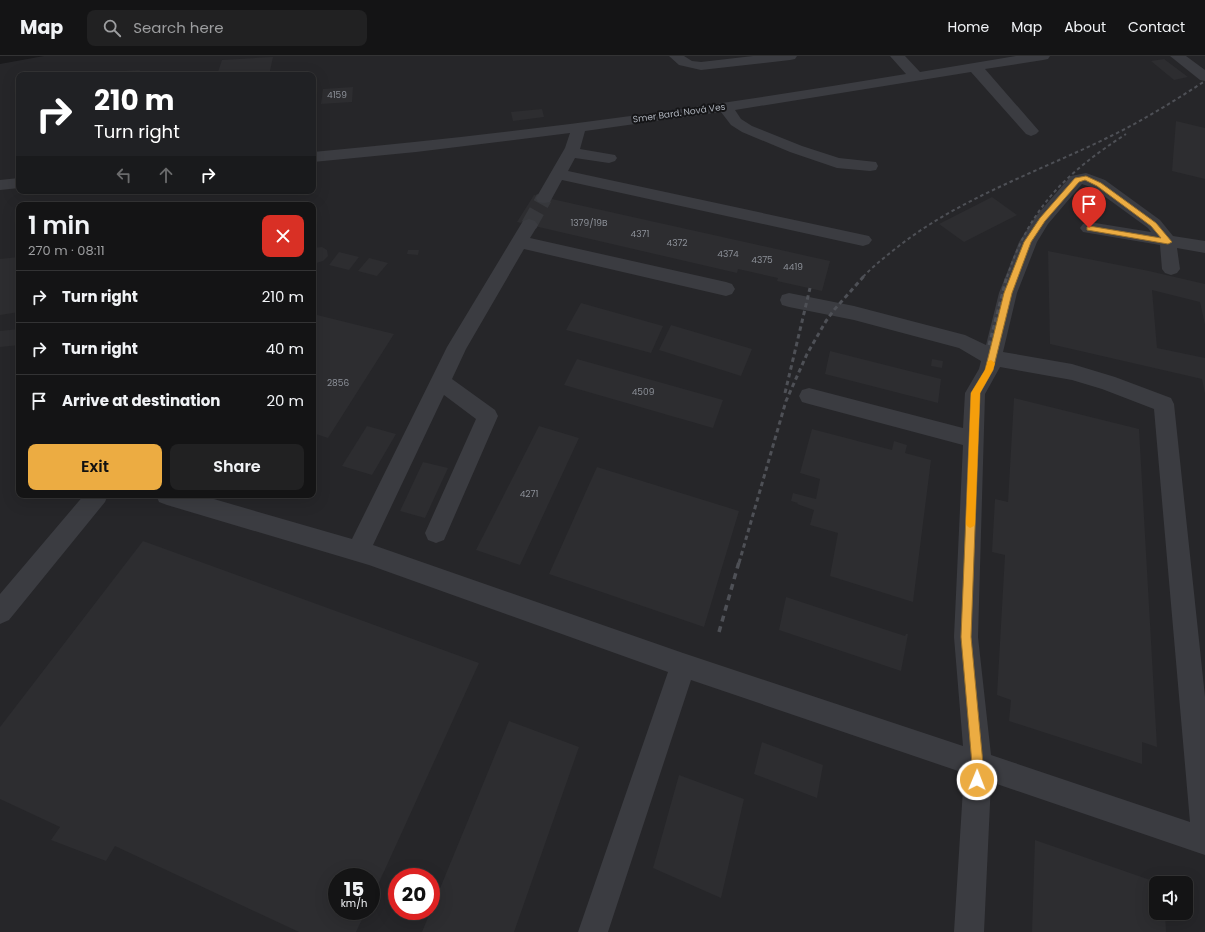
<!DOCTYPE html>
<meta charset="utf-8">
<style>
body{margin:0;font-family:Poppins,sans-serif;background:#212122;color:#f1f3f6;height:100vh;display:flex;flex-direction:column;font-size:15px;white-space:nowrap}
*{box-sizing:border-box;margin:0}
p{font-size:13px;color:#9d9ea0}
.icon{flex:none;width:22px;height:22px;fill:none;stroke:currentColor;stroke-width:2;stroke-linecap:round;stroke-linejoin:round}
.map{position:relative;flex:1;overflow:hidden}
.panel{position:absolute;left:16px;top:146px;width:300px;height:296px;display:flex;flex-direction:column;background:#141415;border-radius:8px;box-shadow:0 4px 16px #0002,0 0 0 1px #333334}
.panel>*{flex:none}
.hud{position:absolute;left:16px;top:16px;width:300px;height:122px;border-radius:8px;box-shadow:0 4px 16px #0002,0 0 0 1px #333334;background:#202124;color:#fff;overflow:hidden}
.buttons{position:absolute;left:1149px;top:820px;display:grid;gap:8px}
.buttons a{display:grid;place-items:center;width:44px;height:44px;border-radius:8px;background:#141415;box-shadow:0 4px 16px #0002,0 0 0 1px #333334;font-size:20px}
.speed{position:absolute;left:328px;top:812px;display:flex;gap:8px;font-size:20px;font-weight:700;text-align:center}
.speed>*{display:grid;place-content:center;width:52px;height:52px;border-radius:50%;background:#141415;box-shadow:0 4px 16px #0002,0 0 0 1px #333334;line-height:1}
.speed small{font-size:10px;font-weight:400}
.speed .limit{border:6px solid #d22;background:#fff;color:#111}
.pin{position:absolute;display:grid;place-items:center;width:34px;height:34px;color:#fff;margin:-41px -17px;border-radius:50% 50% 50% 0;rotate:-45deg;box-shadow:0 0 4px #0007}
.pin .icon{rotate:45deg}
.me{position:absolute;width:44px;margin:-22px;rotate:1deg;stroke-linejoin:round;filter:drop-shadow(0 0 3px #0008)}
.turn{display:flex;align-items:center;gap:14px;height:84px;padding:0 12px;font-size:18px}
.turn .icon{width:52px;height:52px;stroke-width:2.5}
.turn b{display:block;font-size:28px;line-height:34px}
.lanes{display:flex;align-items:center;height:38px;padding:0 12px;background:#0003;justify-content:center;gap:20px;direction:ltr}
.lanes .off{opacity:.35}
.round{display:grid;place-items:center;flex:none;width:42px;height:42px;border-radius:8px;background:#212122}
.head{display:flex;align-items:center;justify-content:space-between;height:68px;padding:0 12px}
h1{font-size:24px;font-weight:600;line-height:30px}
.primary-button{display:flex;gap:8px;margin-top:auto;padding:8px 12px}
.primary-button a{flex:1;height:46px;border-radius:8px;background:#ecac42;color:#111;font-size:16px;font-weight:600;line-height:46px;text-align:center}
.primary-button a+a{background:#212122;color:#f1f3f6}
ul{padding:0;list-style:none}
li{display:flex;align-items:center;gap:12px;height:52px;padding:0 12px;border-top:1px solid #333334}
li div{flex:1}
li b{display:block;font-size:15px}
li em{font-style:normal}
header{display:flex;align-items:center;gap:24px;box-sizing:border-box;height:56px;padding:0 20px;background:#141415;border-bottom:1px solid #333334}
header strong{font-size:19px}
nav{display:flex;gap:22px;margin-inline-start:auto;font-size:14px}
.search{width:280px;height:36px;background:#212122;display:flex;align-items:center;gap:10px;box-sizing:border-box;padding:0 14px;border-radius:8px;color:#9d9ea0;font-size:15px}
.map>svg:first-child{display:block}
</style>
<header>
<strong>Map</strong>
<div class="search"><svg class="icon" aria-label="search" viewBox="0 0 24 24"><circle cx="10" cy="10" r="6"/><path d="M15 15l6 6"/></svg>Search here</div>
<nav><a>Home</a><a>Map</a><a>About</a><a>Contact</a></nav>
</header>
<div class="map">
<svg width="1205" height="876" viewBox="0 0 1205 876">
<rect width="100%" height="100%" fill="#1a1a1c"/>
<path fill="#262629" fill-rule="evenodd" d="M44,0H1205V876H0V8ZM19,19H313V135H19ZM19,149H313V439H19ZM337,821H371V855H337ZM397,821H431V855H397ZM1156,827H1186V857H1156Z"/>
<path fill="#2d2d30" d="M273,1L270,15L217,19L222,4Z
M1164,3L1188,21L1174,24L1151,5Z
M140,14L138,19H90L91,17Z
M353,31L352,46L321,48L323,33Z
M542,53L544,61L513,65L511,56Z
M1176,65L1205,72V123L1172,115Z
M534,139L830,205L822,235L777,225L778,222L738,213L737,217L517,166Z
M992,141L1017,159L964,186L939,168Z
M322,191L327,194L328,200L323,205L313,208V192Z
M408,194H419L418,199L407,198Z
M1048,195L1149,215L1205,228V269L1200,246L1152,234L1157,292L1205,302V338L1202,323L1050,288Z
M339,196L359,201L349,214L329,209Z
M19,201V256L0,259V203Z
M369,202L388,207L377,220L358,215Z
M581,247L663,270L651,297L566,274Z
M313,258L394,278L328,382L313,377Z
M671,269L752,293L741,320L659,294Z
M19,273V289L0,291V275Z
M830,295L941,323L938,347L825,318Z
M577,303L723,344L713,372L564,329Z
M932,303L943,305L942,312L931,310Z
M1014,342L1139,373L1157,691L1142,686V708L1009,665L1011,644L997,639L1005,499L992,496L995,443L1008,446Z
M367,370L396,378L372,419L342,410Z
M539,370L579,382L520,509L476,494Z
M812,373L892,394L894,385L907,389L905,397L931,404L913,546L830,520L838,477L810,469L814,454L797,448L798,447L791,445L793,437L816,443L820,423L800,417Z
M423,406L448,412L425,462L400,455Z
M597,411L739,455L704,571L549,518Z
M143,485L479,607L371,844V821H337V855H366L356,876H299L115,790L106,805L51,784L60,771L0,743V671Z
M786,541L905,580L906,578H908L901,615L779,574Z
M509,665L579,691L514,876H422Z
M762,686L823,709L817,742L754,718Z
M679,719L744,743L721,842L653,812Z
M1035,784L1156,826V857H1165L1166,876H1032Z"/>
<g fill="none" stroke-linecap="round" stroke-linejoin="round">
<path stroke="#37383c" stroke-width="16" stroke-dasharray="16 8" stroke-linecap="butt" d="M529,169L544,142"/>
<path fill="#3b3c41" fill-rule="evenodd" d="M669,0H684L692,5L701,6L753,0H797L795,3L790,4L701,14L679,9Z
M890,0H905L920,16L1016,0H1050L1048,3L1043,4L985,13L1039,75L1036,78L1031,80L1026,78L971,16L735,54L741,63L752,70L802,90L839,102L876,106L878,110L876,114L870,115L837,112L790,96L742,76L731,69L721,56L585,75L580,93L615,99L617,102L615,105L609,107L575,102L568,115L869,180L872,184L869,188L863,190L562,124L550,146L544,147L538,146L536,142L565,92L570,77L416,96L313,106V96C512,78 709,51 906,18Z
M1170,0H1186L1205,14V25L1200,24Z
M1086,117L1105,124L1160,164L1173,180L1205,185V197L1177,192L1180,213L1177,217L1171,219L1165,217L1162,213L1160,189L1083,176L1080,172L1083,168L1089,166L1151,176L1148,172L1093,132L1082,128L1048,168L1037,186L1017,237L1003,296L1072,308L1115,321L1171,342L1174,348L1205,641V799L991,726L984,876H954L964,717L691,624L608,876H578L668,616L369,509L167,449L159,446L156,439H200L352,483L447,291L523,165L529,163L535,165L538,169L530,182L726,226L732,228L735,233L732,238L726,240L524,193L466,293L452,323L495,354L498,360L444,484L436,487L428,484L425,477L476,363L444,339L373,489L683,597L963,690L954,581L963,389L809,348L802,346L799,340L802,334L809,332L963,372L965,337L979,313L981,305L959,292L854,264L789,251L782,249L780,244L782,239L789,237L854,250L965,279L986,289L999,237L1019,186L1036,160L1071,120ZM1000,311L1072,324L1102,333L1154,353L1190,766L991,699L978,581L985,338Z
M19,122V132L0,134V124Z
M84,439H108L105,446L9,564L0,568V538Z"/>
<path stroke="#4e5056" stroke-width="2" stroke-dasharray="3.5 3" stroke-linecap="butt" d="M863,221C873,210 884,202 895,193C959,142 1038,116 1111,80C1144,64 1174,45 1205,25
M1007,221C1030,151 1066,117 1126,78"/>
<path stroke="#4e5056" stroke-width="3" stroke-dasharray="4.5 3.5" stroke-linecap="butt" d="M989,289L1007,220
M785,337L810,232
M739,507L786,345L807,298L826,265L834,254L864,220"/>
<path stroke="#4e5056" stroke-width="3.5" stroke-dasharray="6 5" stroke-linecap="butt" d="M719,576L739,506"/>
</g>
<path fill="#ecac42" stroke="#99702b" d="M1086,120L1101,127L1156,167L1172,186L1168,188L1087,174V171L1089,170L1161,182L1151,170L1097,130L1085,124L1079,126L1045,165L1031,186L1012,237L993,314L980,337L971,581L983,708L981,728L977,729L973,728L971,724L972,708L961,581L971,337L985,314L1004,237L1024,186L1040,162L1075,122Z"/>
<path fill="#f59e0b" d="M991,304L995,307L993,314L980,337L975,468L974,470L970,472L967,470L966,468L971,337L985,314L988,305Z"/>
<g text-anchor="middle" stroke-width="4" stroke-linejoin="round" paint-order="stroke">
<g font-size="9" fill="#8c9098">
<text x="337" y="42">4159</text>
<text x="589" y="170">1379/19B</text>
<text x="640" y="181">4371</text>
<text x="677" y="190">4372</text>
<text x="728" y="201">4374</text>
<text x="762" y="207">4375</text>
<text x="793" y="214">4419</text>
<text x="338" y="330">2856</text>
<text x="643" y="339">4509</text>
<text x="529" y="441">4271</text>
</g>
<g font-size="9" fill="#adb2bb" stroke="#151517">
<text transform="translate(679 57) rotate(-8)" y="3">Smer Bard. Nová Ves</text>
</g>
</g>
</svg>
<div class="buttons">
<a><svg class="icon" aria-label="sound" viewBox="0 0 24 24"><path d="M4 9h4l5-4v14l-5-4H4zM17 9q2 3 0 6"/></svg></a>
</div>
<div class="speed"><div>15<small>km/h</small></div><div class="limit">20</div></div>
<div class="pin" style="left:1089px;top:172px;background:#d93025"><svg class="icon" aria-label="arrive" viewBox="0 0 24 24"><path d="M6 21V4h12l-3 4 3 4H6"/></svg></div>
<svg class="me" style="left:977px;top:724px" viewBox="-20 -20 40 40"><circle r="17" fill="#ecac42" stroke="#fff" stroke-width="3"/><path d="M0-11L8 9 0 5-8 9z" fill="#fff"/></svg>
<div class="hud">
<div class="turn"><svg class="icon" aria-label="right" viewBox="0 0 24 24"><path d="M7 20v-9h11M14 6l5 5-5 5"/></svg><div><b>210 m</b>Turn right</div></div>
<div class="lanes"><svg class="icon off" aria-label="left" viewBox="0 0 24 24"><path d="M17 20v-9H6M10 6l-5 5 5 5"/></svg><svg class="icon off" aria-label="ahead" viewBox="0 0 24 24"><path d="M12 20V5M6 11l6-6 6 6"/></svg><svg class="icon" aria-label="right" viewBox="0 0 24 24"><path d="M7 20v-9h11M14 6l5 5-5 5"/></svg></div>
</div>
<section class="panel">
<div class="head"><div><h1>1 min</h1><p>270 m · 08:11</p></div><a class="round" style="background:#d93025;color:#fff"><svg class="icon" aria-label="close" viewBox="0 0 24 24"><path d="M6 6l12 12M18 6L6 18"/></svg></a></div>
<ul>
<li><svg class="icon" aria-label="right" viewBox="0 0 24 24"><path d="M7 20v-9h11M14 6l5 5-5 5"/></svg><div><b>Turn right</b></div><em>210 m</em></li>
<li><svg class="icon" aria-label="right" viewBox="0 0 24 24"><path d="M7 20v-9h11M14 6l5 5-5 5"/></svg><div><b>Turn right</b></div><em>40 m</em></li>
<li><svg class="icon" aria-label="arrive" viewBox="0 0 24 24"><path d="M6 21V4h12l-3 4 3 4H6"/></svg><div><b>Arrive at destination</b></div><em>20 m</em></li>
</ul>
<div class="primary-button"><a>Exit</a><a>Share</a></div>
</section>
</div>
